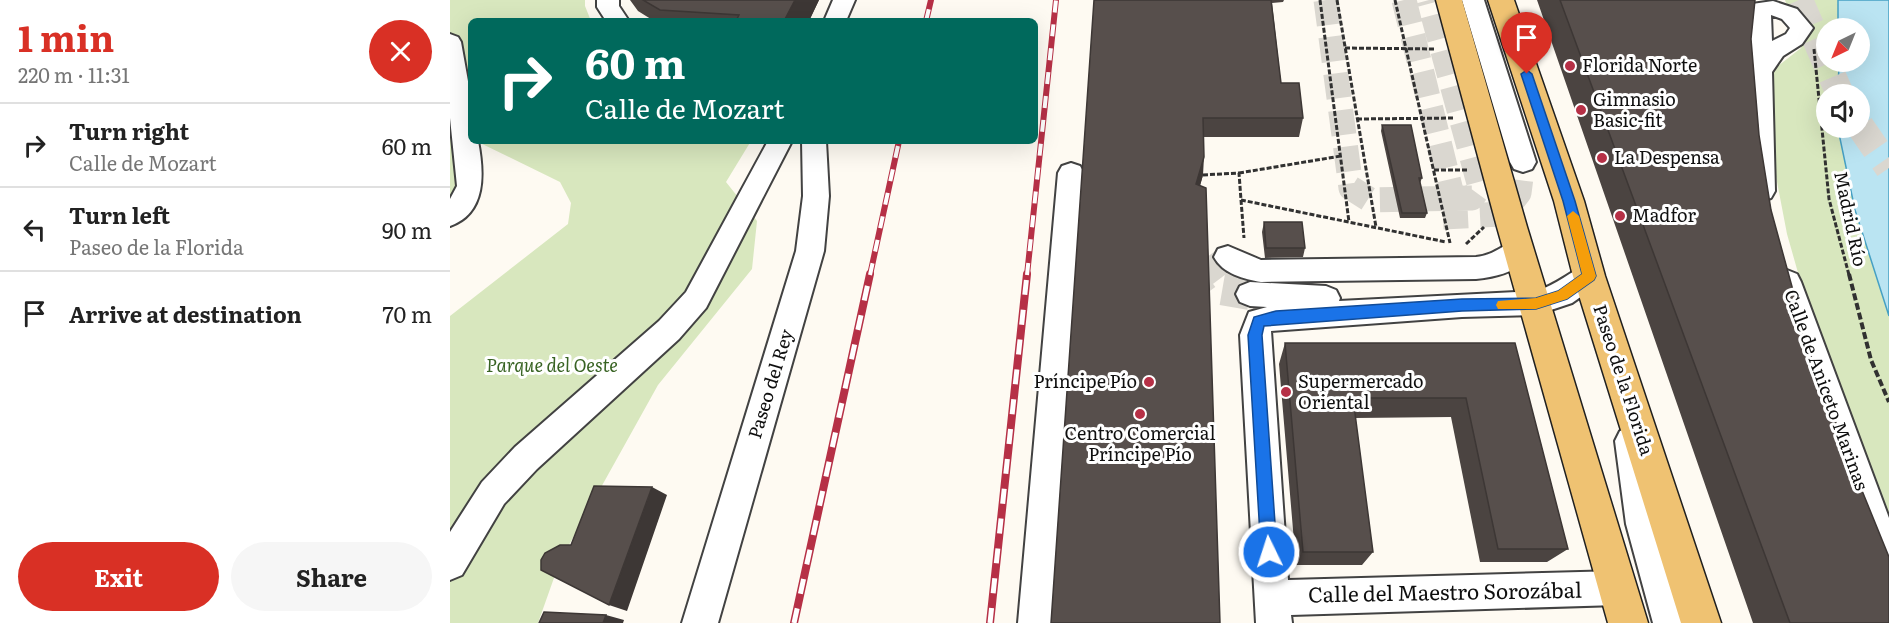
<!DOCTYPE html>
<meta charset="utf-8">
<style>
body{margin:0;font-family:Literata,serif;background:#f6f6f6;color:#222;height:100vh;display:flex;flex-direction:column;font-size:22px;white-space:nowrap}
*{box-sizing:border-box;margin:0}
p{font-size:20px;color:#767676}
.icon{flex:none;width:33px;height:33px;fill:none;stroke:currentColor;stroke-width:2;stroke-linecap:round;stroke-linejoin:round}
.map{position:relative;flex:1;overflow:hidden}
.panel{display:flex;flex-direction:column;background:#fff;width:450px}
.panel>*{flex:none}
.banner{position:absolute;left:18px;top:18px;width:570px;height:126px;border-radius:9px;box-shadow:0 6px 24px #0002;background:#00695c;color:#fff;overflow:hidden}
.needle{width:39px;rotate:223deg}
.fabs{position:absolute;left:1366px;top:18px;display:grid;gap:12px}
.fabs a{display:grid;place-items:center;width:54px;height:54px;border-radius:50%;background:#fff;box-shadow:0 6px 24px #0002;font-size:30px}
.pin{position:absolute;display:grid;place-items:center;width:51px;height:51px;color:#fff;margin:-62px -26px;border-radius:50% 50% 50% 0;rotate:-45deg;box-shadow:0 0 6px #0007}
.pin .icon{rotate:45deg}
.me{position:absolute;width:66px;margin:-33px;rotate:356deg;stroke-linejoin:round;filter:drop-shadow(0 0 4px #0008)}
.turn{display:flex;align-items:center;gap:21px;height:126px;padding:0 18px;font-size:27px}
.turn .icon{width:78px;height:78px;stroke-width:2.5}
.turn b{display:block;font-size:42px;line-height:51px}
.round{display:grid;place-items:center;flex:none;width:63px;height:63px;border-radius:32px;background:#f6f6f6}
.summary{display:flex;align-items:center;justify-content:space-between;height:102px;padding:0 18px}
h1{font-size:36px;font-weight:700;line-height:45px;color:#d93025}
.primary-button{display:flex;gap:12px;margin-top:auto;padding:12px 18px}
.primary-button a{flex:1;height:69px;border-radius:36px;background:#d93025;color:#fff;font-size:24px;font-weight:700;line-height:69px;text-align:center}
.primary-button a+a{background:#f6f6f6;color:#222}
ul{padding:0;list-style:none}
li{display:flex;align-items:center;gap:18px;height:84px;padding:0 18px;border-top:2px solid #e0e0e0}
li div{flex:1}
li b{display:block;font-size:22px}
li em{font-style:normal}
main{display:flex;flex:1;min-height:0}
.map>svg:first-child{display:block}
</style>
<main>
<section class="panel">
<div class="summary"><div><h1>1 min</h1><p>220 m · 11:31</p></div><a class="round" style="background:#d93025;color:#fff"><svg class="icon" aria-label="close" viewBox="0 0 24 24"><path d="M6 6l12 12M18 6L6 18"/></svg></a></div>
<ul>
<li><svg class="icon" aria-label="right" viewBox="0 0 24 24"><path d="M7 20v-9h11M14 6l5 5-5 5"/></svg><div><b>Turn right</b><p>Calle de Mozart</p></div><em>60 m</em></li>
<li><svg class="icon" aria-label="left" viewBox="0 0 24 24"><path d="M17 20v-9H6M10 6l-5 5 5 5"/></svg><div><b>Turn left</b><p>Paseo de la Florida</p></div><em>90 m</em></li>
<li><svg class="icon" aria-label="arrive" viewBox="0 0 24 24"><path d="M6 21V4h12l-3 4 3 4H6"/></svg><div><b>Arrive at destination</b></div><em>70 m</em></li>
</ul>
<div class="primary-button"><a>Exit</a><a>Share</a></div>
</section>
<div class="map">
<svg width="1439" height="623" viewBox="0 0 1439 623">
<rect width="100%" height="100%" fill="#fefaf2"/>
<path fill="#d8e7be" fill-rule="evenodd" d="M0,0H135V6L141,21H21C21,61 28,175 0,202Z
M1335,0H1388V4L1439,22V529L1362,322L1337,234L1324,166V69L1351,48L1343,9L1336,3ZM1377,28H1410V62H1377ZM1377,94H1410V128H1377Z
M26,141H301L276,182L307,221L302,269L208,385L110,561L88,623H0V316L118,224L121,203L110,182Z"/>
<path fill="#bae4f2" stroke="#46a0c4" stroke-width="1.5" d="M1388,0H1439V316L1405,210L1388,129L1410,128V94H1388L1389,62H1410V28H1388Z"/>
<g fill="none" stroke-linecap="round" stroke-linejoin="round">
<path stroke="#dad7d0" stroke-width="25" stroke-dasharray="25 12" stroke-linecap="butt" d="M876,0L901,188L920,200L1022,198L1030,187L979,0
M954,0L1007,215
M993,217L1052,214L1069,193L1073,162
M754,275L778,257"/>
<path stroke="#dad7d0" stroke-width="32" stroke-dasharray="32 16" stroke-linecap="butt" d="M756,274L742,284L800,294"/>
<path stroke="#dad7d0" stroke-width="28" stroke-dasharray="28 14" stroke-linecap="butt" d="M1349,0L1390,94
M1410,126L1439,168"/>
<g stroke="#424242" stroke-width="4">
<path id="minor" d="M147,0H169V6L179,21H156L147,7Z
M383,0H405L396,21H374Z
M1012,0H1034L1086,162L1082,169L1073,172L1064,169L1060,162Z
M1323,1L1347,9L1363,28L1352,44L1333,56L1322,72L1325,191L1321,198L1312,201L1303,198L1299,191L1298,14L1302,4ZM1321,15L1332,19L1340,28L1336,34L1322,41Z
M0,34L8,37L11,42L21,98V141H28C34,172 37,213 0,226V199L7,186L0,118Z
M318,141H342L256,308L229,339L87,469L54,504L12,575L0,580V532L32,482L65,447L209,321L236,292Z
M352,141H376L379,196L374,251L268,623H232L346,251L353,196Z
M621,163L630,166L634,173L604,623H568L608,173L612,166Z
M1069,239L1079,242L1083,250C1072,271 1048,277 1026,279L811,282C794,279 773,274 764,257L768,249L778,246L811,260L1026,257C1045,255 1052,245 1069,239Z
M1139,264L1149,268L1153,276L1149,284L1122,303L1086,315L1012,317L821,331L838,580L1168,571L1180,576L1185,588L1180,600L1168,605L841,615L842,623H806L790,335L799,312L817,307L800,306L790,302L786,294L790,286L800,282L876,286L886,290L890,298L889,301L1086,291C1107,285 1120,271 1139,264Z
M1337,270L1347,274L1351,282L1439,518V580L1427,575L1422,563L1323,282L1327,274Z
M1181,426L1192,431L1197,441L1210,524L1239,623H1203L1176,524L1165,441L1170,431Z"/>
</g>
<g stroke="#202020" stroke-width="3">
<path id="major" d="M986,0H1012L1077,227L1198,623H1158L1047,227Z
M1038,0H1064L1134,201L1155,276L1271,623H1231L1123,276L1104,201Z"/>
</g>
<path stroke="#313131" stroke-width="3" stroke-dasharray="5 2" stroke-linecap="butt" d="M870,0L899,222
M887,0L926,227
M945,0L1000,243
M895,48L986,49
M1364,49L1379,199L1399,275
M907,119L1005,118
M984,170H1019
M789,173L891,156
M753,175L789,173L791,200L996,242
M791,200L794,238
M1016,244L1034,227"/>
<path stroke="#313131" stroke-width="4" stroke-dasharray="7 3" stroke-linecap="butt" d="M1399,274L1421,360L1439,402"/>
<use href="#minor" fill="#fff" fill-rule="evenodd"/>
<use href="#major" fill="#efc272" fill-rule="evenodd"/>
<g stroke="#b63046" stroke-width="6">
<path id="rail-far1" d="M476,21L481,0
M420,275L449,141
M577,275L606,0"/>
</g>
<g stroke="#b63046" stroke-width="8">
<path id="rail" d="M344,623L420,274
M540,623L577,274"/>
</g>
<use href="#rail-far1" stroke="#fff" stroke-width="4" stroke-dasharray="12" stroke-linecap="butt"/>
<use href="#rail" stroke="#fff" stroke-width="5" stroke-dasharray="15" stroke-linecap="butt"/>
</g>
<path fill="#4b4441" d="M180,0H369L359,21H204L188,11Z
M644,0H834L833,2L822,3L831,83L853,118L849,137H753V175L750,186Z
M1087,0H1305L1301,39L1309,135L1321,210L1361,356L1439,623H1303Z
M932,125L972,178L970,183L977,213L975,218H950L931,131Z
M814,222L855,248L853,257L815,258L812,232Z
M835,343H1065L1118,549L1097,562H1030L1001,417L905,418L923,552L912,565H846L829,364Z"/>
<path fill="#3d3735" d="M345,0H369L359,21H334Z
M754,157L753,175L745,202L746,184Z
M202,487L217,495L177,611L159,605Z
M156,615L174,620L173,623H153Z"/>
<path fill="#574f4c" stroke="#3d3735" stroke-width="1.5" d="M193,0H345L334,21H286L289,15L210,10Z
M644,0H821L831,83H849L853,118H753L754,157L746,184L756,188L770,623H601Z
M1110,0H1305L1301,39L1309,135L1321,210L1361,356L1402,466L1439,557V623H1340Z
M932,125H961L972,178H969L977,213H952Z
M814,222H852L855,248H816Z
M835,343H1065L1118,549H1048L1016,398H903L923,552H853Z
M144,486L202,487L159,605L91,570V560L95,553L110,545H121Z
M94,612L156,615L153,623H89Z"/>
<path fill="#1a73e8" stroke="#114b97" stroke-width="1.5" d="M1077,70L1082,74L1125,201L1146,276L1144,280L1117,299L1086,309L1012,311L814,326L812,335L827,552L825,558L819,560L813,558L811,552L798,335L804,317L826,311L1012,299L1086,298L1108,291L1132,274L1113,201L1071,74Z"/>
<path fill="#f59e0b" d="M1123,211L1129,216L1146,276L1144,280L1117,299L1086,309H1048L1046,305L1048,301L1086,298L1108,291L1132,274L1117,216Z"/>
<g fill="#b63046" stroke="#fff" stroke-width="2">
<circle cx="1120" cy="66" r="6"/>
<circle cx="1131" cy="110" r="6"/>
<circle cx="1152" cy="158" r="6"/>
<circle cx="1170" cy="216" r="6"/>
<circle cx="699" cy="382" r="6"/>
<circle cx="836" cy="392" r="6"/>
<circle cx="690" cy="414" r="6"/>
</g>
<g text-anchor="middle" stroke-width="6" stroke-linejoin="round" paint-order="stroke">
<g font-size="18" fill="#0f0f0f" stroke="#fff" text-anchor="start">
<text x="1132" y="72">Florida Norte</text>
<text x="1143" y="106">Gimnasio<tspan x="1143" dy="21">Basic-fit</tspan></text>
<text x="1164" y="164">La Despensa</text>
<text x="1182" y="222">Madfor</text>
<text x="687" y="388" text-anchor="end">Príncipe Pío</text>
<text x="848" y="388">Supermercado<tspan x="848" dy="21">Oriental</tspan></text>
<text x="690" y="440" text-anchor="middle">Centro Comercial<tspan x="690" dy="21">Príncipe Pío</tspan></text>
</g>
<g font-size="18" fill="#0f0f0f" stroke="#fff">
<text transform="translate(1400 219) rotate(78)" y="6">Madrid Río</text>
<text transform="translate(1173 380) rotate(72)" y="6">Paseo de la Florida</text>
<text transform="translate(321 384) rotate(-73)" y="6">Paseo del Rey</text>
<text transform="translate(1376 390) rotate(70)" y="6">Calle de Aniceto Marinas</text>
</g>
<g font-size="18" font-style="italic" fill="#386323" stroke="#fff">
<text x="102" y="372">Parque del Oeste</text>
</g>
<g font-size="21" fill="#0f0f0f" stroke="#fff">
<text transform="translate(995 593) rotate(-1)" y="7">Calle del Maestro Sorozábal</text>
</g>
</g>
</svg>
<div class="fabs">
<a><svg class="needle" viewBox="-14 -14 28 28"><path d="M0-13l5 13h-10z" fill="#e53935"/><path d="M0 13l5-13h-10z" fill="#767676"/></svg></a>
<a><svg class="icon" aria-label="sound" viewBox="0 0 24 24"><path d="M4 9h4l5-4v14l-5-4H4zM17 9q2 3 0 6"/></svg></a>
</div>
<div class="pin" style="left:1077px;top:74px;background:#d93025"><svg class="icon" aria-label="arrive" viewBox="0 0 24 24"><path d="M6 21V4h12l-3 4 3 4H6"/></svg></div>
<svg class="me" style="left:819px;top:552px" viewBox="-20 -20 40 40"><circle r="17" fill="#1a73e8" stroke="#fff" stroke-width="3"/><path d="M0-11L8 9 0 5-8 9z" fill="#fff"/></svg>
<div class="banner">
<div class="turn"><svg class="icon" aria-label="right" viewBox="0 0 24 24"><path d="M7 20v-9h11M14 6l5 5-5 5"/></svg><div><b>60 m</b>Calle de Mozart</div></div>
</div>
</div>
</main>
